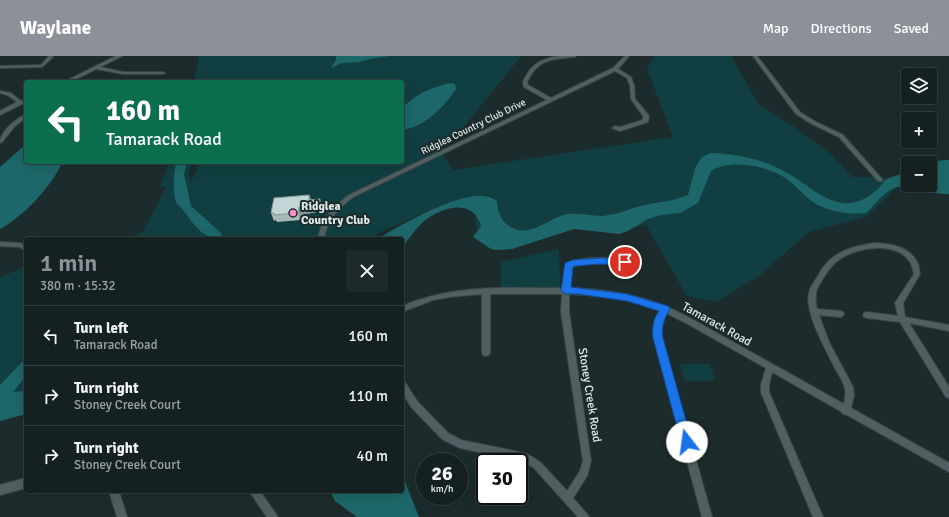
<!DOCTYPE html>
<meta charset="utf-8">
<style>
body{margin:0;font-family:Signika,sans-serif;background:#1e292a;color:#f1f3f6;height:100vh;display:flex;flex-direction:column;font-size:15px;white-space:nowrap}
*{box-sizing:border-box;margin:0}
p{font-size:13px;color:#9da3a5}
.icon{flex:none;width:22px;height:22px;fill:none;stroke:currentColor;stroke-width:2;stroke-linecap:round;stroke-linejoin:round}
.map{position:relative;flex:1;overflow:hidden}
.side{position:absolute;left:24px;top:181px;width:380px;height:256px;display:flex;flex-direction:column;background:#152121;border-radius:4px;box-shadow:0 4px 16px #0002,0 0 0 1px #343e3f}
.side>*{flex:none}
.top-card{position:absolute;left:24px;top:24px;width:380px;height:84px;border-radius:4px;box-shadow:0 4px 16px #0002,0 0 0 1px #343e3f;background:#0b6e4f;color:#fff;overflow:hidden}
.controls{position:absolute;left:901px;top:12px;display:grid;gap:8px}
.controls a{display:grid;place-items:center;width:36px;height:36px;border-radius:4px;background:#152121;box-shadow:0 4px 16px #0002,0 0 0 1px #343e3f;font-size:20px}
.speed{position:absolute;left:416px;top:397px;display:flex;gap:8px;font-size:20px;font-weight:700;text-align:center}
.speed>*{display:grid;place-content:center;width:52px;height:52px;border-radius:50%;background:#152121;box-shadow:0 4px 16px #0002,0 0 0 1px #343e3f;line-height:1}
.speed small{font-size:10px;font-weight:400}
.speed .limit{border:2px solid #111;border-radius:6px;background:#fff;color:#111}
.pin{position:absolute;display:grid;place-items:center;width:34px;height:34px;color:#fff;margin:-17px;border:2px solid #fff;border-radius:50%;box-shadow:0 1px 4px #0007}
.me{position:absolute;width:44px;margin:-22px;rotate:345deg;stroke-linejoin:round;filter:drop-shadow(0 0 3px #0008)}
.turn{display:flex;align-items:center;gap:14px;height:84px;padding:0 16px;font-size:18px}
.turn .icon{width:52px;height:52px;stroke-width:2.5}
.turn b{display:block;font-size:28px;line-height:34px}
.round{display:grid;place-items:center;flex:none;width:42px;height:42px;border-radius:4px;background:#1e292a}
.overview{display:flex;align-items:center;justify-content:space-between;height:68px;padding:0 16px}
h1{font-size:24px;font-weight:600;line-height:30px;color:#8c9099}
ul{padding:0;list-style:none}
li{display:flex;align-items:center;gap:12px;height:60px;padding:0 16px;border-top:1px solid #343e3f}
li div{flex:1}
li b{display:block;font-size:15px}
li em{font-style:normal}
header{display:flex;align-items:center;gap:24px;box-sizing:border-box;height:56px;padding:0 20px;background:#8c9099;color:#fff}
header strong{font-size:19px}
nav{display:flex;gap:22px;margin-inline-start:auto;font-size:14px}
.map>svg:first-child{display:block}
</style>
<header>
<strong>Waylane</strong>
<nav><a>Map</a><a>Directions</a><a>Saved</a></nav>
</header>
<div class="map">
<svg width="949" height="461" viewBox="0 0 949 461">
<rect width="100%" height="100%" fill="#1c2c2c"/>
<path fill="#113f41" d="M199,0H521L455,82L437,89L453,114L673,81L647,13L655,0H731L759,49L793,70L831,98L852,121H884L897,131L866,161L809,176L759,220L716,246L687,240L646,169L607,175L601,172L534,174L481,180L475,166L476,155L448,147L384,174L369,183H253L254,180L229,183H129L144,174L166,131H160L169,106H194L188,116L191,126L200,106H402V26H194Z
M559,193L560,231H501V206Z
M26,209V341L0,366V222Z
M680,308H710L715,325H685Z"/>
<path fill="#1d676a" d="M336,0H390L374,2L359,6L342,7L331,12L336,4Z
M450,27L455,28L456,33C444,51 425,71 402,74V52C418,37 430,32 450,27Z
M26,88V106L62,107C51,131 24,160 0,173V111Z
M711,97C738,98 763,103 787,117C806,127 821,144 843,147C857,149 869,141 879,132C881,129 884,125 887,123C893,120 902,118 908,117V129H930C930,111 928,104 949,104V138C929,140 904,121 886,137C878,143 873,151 866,157C848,159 834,156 818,149C806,143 798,131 787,123C768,110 731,102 711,115L698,147L680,157L660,159L648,163L628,175L619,178L574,173L512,193L497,194L491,193L473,181L481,170C479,164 477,159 471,155C456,145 430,158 420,169C413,176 408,184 402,192V183H377C400,170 473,125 497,145C498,158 502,168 515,173C533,180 552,160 568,158C578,157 591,160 601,160C617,159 626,154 640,150C657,146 672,146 688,139L696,110L702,101Z
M177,106H187L184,118L191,150L221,177L222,183C203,183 195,170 184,155C182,152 178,149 176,146C173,139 173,113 177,106Z
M26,302V320L13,336L26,335V358L0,365V329Z
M402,418L419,461H357L335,445L330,435H402Z"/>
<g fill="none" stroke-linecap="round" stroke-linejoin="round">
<g stroke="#3a4748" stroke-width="2">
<path id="minor" d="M49,0L53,1L42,11L0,12V10L41,9Z
M116,0H122L100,11L123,16H163L165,17L163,18H123L96,13L70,26H64Z
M558,0H576L574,1C551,3 538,3 527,26L528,29L551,42L613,12L625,0H629L618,13L631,21L634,29L635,43L649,60L648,66L620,75L612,72L615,70L620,71L643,64V60L631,43L630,29L627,22L615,15L353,141C338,153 327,164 324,183H318C321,163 333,151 349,139L547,44L524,31L523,26C531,8 539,4 558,0Z
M753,0H757L800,56L814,65L843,79L882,123V125H878L839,81L810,67L796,58Z
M0,35L11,37L21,45L26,43V46L0,59V55L17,46L7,39L0,37Z
M26,58V62L15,70L2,86L0,87C0,75 16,63 26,58Z
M0,186L20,187L26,190V195L19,191L0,190Z
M875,187C891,188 909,190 917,206C919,209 919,214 920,218L903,247L905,261L949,269V275L909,267L949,331V342L946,341L900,266L867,262L864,261L863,259L864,257L867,256L898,260L895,247L914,218C913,214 912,209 910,206C897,185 857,191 840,203C832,208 827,216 822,224C820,228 816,233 816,238C815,243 816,248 817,253L840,255L843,256L844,258L843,260L840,261L819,259L829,286L853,331L854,339L851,352L949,407V416L847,359L843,358L842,356L772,316L769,329V336L823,461H813L761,336V329L766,312L684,266L666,257L662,271V282L712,461H702L654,282L655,267L660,255C631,243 601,239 569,238V256L591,405L587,420L573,442L587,458L589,461H578L534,412L524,406L460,392L442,383L411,351L402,336V325L405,326L417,345L448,377L461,384L515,395L529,399L540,406L567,435L580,415L583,405L561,256L562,238H490V297L489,299L486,300L483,299L482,297V238L449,241L433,244L402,256V250C454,228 507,232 563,232L564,215L567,207C572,205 577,204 582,203C591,202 623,200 628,206L625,208L589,207L572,211L570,215V232C603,233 637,238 667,251C674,254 682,258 690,262L844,348C845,343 846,338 845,333C844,326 839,320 836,314C827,296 804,256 809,237C810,230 816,224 819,218C831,196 852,190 875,187Z
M26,422V432L0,439V429Z
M109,435H119L127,461H117Z
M249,435H260L278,461H267Z"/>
</g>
<use href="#minor" fill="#506061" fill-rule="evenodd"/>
</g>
<path fill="#a8b8b8" d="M309,139L311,144L322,151V155L301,159V164L277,166L276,164L274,165L271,157Z"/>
<path fill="#889696" d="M309,139L312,146L320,143L322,151V155L301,159V164L298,157L299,151L309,144Z"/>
<path fill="#c3d6d6" stroke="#889696" d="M309,139V144L320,143L319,147L299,151L298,157L274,159V157H271L274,142Z"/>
<path fill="#1a73e8" stroke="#114b97" d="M599,202L625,203L629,206L625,209L599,208L575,210L573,211L571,231L627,238L668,250L670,253C664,263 661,270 663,282L692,386L691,390L687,392L683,390L681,386L653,282C652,272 653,263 659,255L627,245L578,238H566L561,235L565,207L573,204Z"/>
<circle fill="#fb8fc5" stroke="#1c2c2c" stroke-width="1.5" cx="293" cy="157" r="4"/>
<g text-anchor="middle" stroke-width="4" stroke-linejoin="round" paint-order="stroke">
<g font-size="10" fill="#e0eaea" stroke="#1c2c2c">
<text transform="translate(473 70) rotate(-26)" y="4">Ridglea Country Club Drive</text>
</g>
<g font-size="12" font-weight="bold" fill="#e0eaea" stroke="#1c2c2c" text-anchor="start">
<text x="301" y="154">Ridglea<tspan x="301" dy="14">Country Club</tspan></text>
</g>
<g font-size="12" fill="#e0eaea" stroke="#1c2c2c">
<text transform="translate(717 268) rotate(29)" y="4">Tamarack Road</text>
<text transform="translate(590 339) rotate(81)" y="4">Stoney Creek Road</text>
</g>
</g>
</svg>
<div class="controls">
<a><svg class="icon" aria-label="layers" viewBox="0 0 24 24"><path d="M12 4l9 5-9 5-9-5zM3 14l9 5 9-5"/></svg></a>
<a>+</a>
<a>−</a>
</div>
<div class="speed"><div>26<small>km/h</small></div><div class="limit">30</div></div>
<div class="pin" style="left:625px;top:206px;background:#d93025"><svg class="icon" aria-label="arrive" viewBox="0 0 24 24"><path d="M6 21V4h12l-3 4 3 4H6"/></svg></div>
<svg class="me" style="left:687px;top:386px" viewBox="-20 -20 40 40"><circle r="19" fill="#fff"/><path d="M0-13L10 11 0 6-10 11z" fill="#1a73e8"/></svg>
<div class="top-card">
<div class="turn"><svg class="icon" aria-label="left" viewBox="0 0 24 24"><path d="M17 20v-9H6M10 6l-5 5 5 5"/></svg><div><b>160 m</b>Tamarack Road</div></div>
</div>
<section class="side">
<div class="overview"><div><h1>1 min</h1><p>380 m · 15:32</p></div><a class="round"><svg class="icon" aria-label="close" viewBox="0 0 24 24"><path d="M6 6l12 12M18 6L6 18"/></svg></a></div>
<ul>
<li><svg class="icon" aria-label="left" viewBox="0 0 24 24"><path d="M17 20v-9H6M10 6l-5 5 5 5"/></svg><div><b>Turn left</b><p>Tamarack Road</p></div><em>160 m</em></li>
<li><svg class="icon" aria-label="right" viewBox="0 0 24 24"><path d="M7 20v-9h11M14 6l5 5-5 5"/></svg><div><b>Turn right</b><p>Stoney Creek Court</p></div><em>110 m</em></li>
<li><svg class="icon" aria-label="right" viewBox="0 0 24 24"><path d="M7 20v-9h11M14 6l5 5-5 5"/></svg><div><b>Turn right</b><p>Stoney Creek Court</p></div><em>40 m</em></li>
</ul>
</section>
</div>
